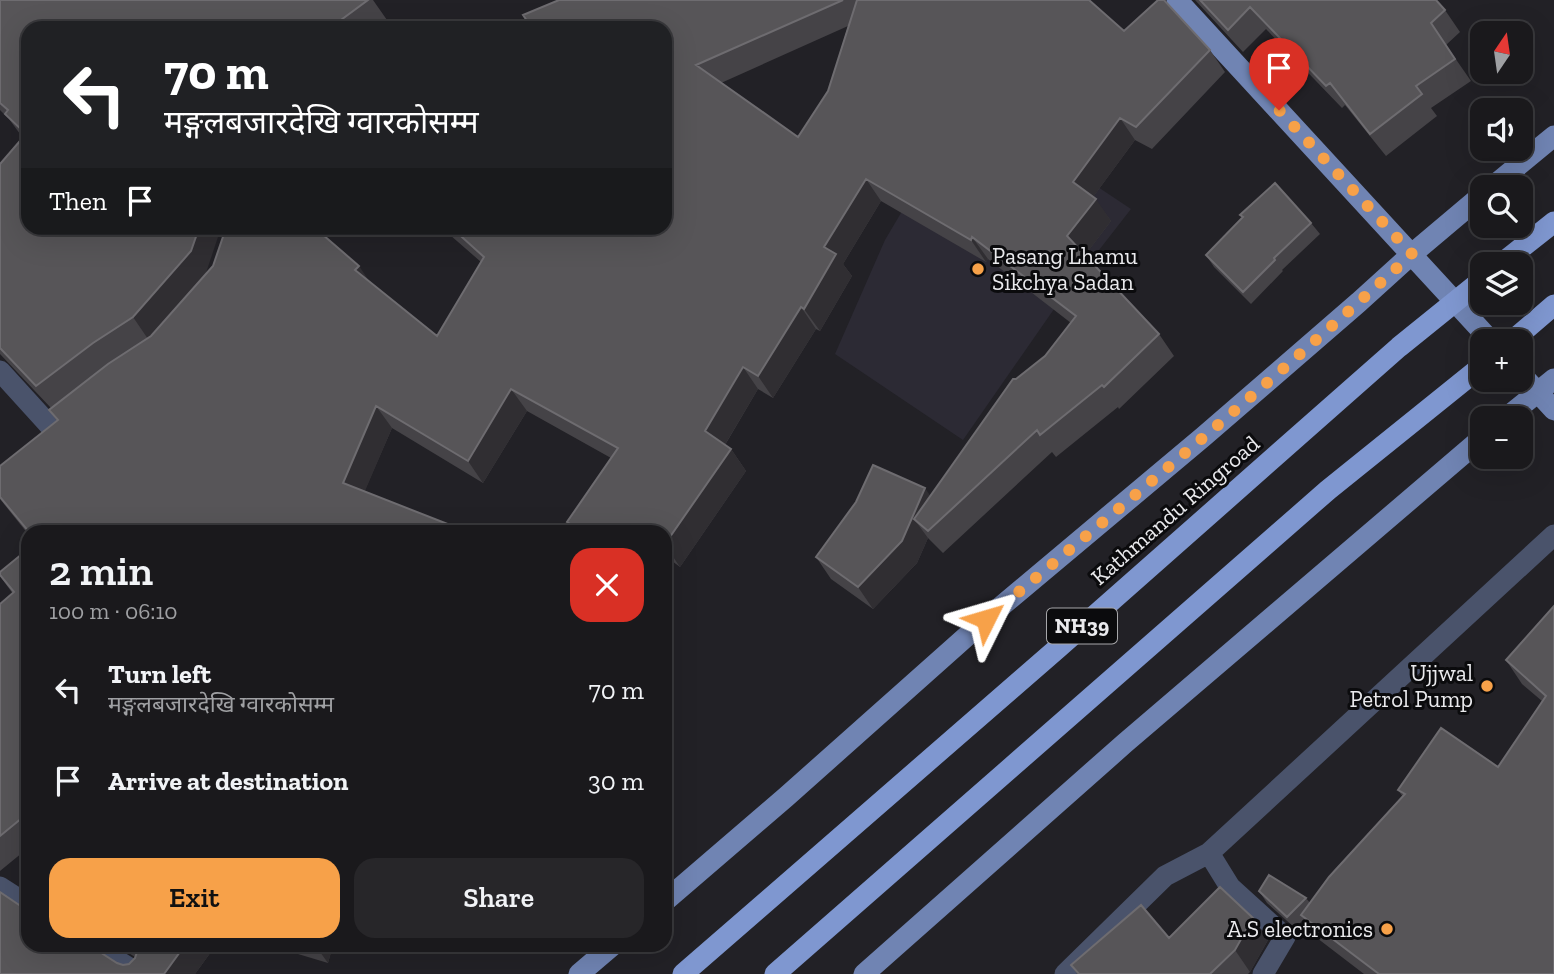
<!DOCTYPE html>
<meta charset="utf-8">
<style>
body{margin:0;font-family:"Zilla Slab","Noto Sans Devanagari",serif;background:#272629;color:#f1f3f6;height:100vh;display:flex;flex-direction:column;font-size:26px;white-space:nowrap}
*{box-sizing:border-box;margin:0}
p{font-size:23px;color:#9fa0a3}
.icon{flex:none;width:38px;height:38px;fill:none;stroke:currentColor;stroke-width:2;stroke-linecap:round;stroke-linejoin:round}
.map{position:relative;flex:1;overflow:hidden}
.sheet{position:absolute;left:21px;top:525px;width:651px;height:427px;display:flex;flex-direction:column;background:#1a191c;border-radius:21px;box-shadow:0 7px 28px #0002,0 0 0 2px #38383b}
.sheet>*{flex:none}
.banner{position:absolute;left:21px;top:21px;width:651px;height:214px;border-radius:21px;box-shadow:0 7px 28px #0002,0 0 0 2px #38383b;background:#202124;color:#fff;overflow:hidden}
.needle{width:46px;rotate:13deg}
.controls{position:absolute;left:1470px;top:21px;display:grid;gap:14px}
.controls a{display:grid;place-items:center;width:63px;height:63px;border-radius:14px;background:#1a191c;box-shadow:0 7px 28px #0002,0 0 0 2px #38383b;font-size:35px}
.pin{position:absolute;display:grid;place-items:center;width:60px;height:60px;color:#fff;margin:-72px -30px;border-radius:50% 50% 50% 0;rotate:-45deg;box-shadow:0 0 7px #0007}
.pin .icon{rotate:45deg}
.me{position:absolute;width:77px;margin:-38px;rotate:50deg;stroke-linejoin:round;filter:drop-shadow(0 0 5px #0008)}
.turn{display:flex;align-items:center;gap:24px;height:147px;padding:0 28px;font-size:32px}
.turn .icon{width:91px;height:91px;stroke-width:2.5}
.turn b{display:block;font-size:49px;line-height:60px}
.then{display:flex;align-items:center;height:66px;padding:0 28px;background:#0003;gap:14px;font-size:26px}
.round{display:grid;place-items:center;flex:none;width:74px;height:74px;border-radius:21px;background:#272629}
.summary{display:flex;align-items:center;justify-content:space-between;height:119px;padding:0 28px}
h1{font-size:42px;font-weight:600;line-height:52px}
.primary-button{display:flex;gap:14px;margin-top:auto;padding:14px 28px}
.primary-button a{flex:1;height:80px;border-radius:21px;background:#f7a149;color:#111;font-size:28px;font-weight:600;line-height:80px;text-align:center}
.primary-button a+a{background:#272629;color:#f1f3f6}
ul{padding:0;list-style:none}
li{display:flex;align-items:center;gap:21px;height:91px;padding:0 28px}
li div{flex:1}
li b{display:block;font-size:26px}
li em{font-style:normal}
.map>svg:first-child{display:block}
</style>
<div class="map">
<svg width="1554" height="974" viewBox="0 0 1554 974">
<rect width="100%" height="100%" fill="#222126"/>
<path fill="#2c2a34" d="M927,169H1071L1131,209L1061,299L963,440L835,354L885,240Z"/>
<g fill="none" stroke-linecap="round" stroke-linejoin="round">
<path stroke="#4a536b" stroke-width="21" d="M0,371L50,426L78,404
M1209,853L1230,887L1285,937L1263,974
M0,887L28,905
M92,945L139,974
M1065,974L1165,876L1209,853L1554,535"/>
<path stroke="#7084b3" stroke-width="21" d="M1177,0L1491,341
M1492,187L1554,136
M1521,374L1554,410
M1506,418L1554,379
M665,901L786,797L986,619L1203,437L1359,302L1412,254L1482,195
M579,974L613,945
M864,974L1125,743L1482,438"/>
<path stroke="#7f97d0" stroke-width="21" d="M1501,264L1554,222
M1512,341L1554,305
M775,974L1328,490L1482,366"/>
<path stroke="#7f97d0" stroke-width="21" d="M683,974L1058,648L1399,347L1482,280"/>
</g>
<path fill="#454347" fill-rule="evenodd" d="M0,0H373L387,20L376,28H28L206,273L370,282L437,336L481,262L442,228H665L559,0H1089L1124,31L1210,50L1225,72L1152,149L1135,140L1093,197L1111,221L1085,255L1159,334L1174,356L1119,409L1118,407L1056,457L1052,452L943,553L928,538L917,563L873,609L831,579L816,557L931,496L1016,379L1045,356L1071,323L988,259L986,262L881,201L843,264L852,276L820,331L816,329L773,398L758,389L725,445L731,449L746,471L680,567L672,561L665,575V532H574L567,522L611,458L527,411L483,483L392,428L364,492L468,532H28V534L0,499V466L57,421L49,410L51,408L0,354V164L23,138L9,119L0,110ZM848,26L828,91L798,137L721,83Z
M1195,0H1436L1445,10L1460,32L1446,45L1471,81L1431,108L1437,116L1386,156L1345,105L1342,108L1266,29L1243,52Z
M1311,223L1320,234L1282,270L1283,271L1251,304L1214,267L1206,255Z
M28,549V848L0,871V604L13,594L0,576Z
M1554,606V974H1364L1317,938L1304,919L1295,928L1267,903L1259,891L1306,898L1310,903L1403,797L1398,790L1498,767L1542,701L1522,684L1506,660Z
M1253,918L1268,940L1250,972L1248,974H1077L1071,965L1169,938Z
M28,945L123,965L129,964L135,957L116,945H216L195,974H0Z
M268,945H333L328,963Z"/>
<path fill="#302e32" d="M1120,118L1135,140L1088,204L1073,182Z
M866,179L881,201L843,264L852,276L820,331L804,309L824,247Z
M1096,199L1111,221L1083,258L1067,236Z
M199,228H221L206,273L148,339L133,317Z
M972,237L988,259L986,262L971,240Z
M359,266L374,288L355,270Z
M801,307L816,329L773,398L758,376Z
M743,367L758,389L720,453L705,431Z
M511,389L527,411L483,483L468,461Z
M376,406L392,428L359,505L343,483Z
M731,449L746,471L680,567L665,545V544Z
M925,488L940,510L914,519L928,538L917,563L873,609L858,587Z
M665,552L672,561L665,575Z
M1253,918L1268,940L1250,972L1235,950Z
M185,945H216L195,974H164Z
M315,945H333L328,963Z"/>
<path fill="#575558" stroke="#6e6c70" stroke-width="2" d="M0,0H368L330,28H28V228H199L191,251L133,317L93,343L36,386L0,348V164L26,134L5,114L8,110L0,103Z
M559,0H843L696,65L798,137L828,91L857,0H1089L1124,31L1158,0H1164L1210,50L1136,127L1120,118L1073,182L1096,199L1067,236L1159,334L1104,387L1102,385L1040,435L1037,430L928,531L914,519L1013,379H1016L1045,356L1076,316L972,237L971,240L866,179L824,247L836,254L804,309L801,307L758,376L743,367L705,431L731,449L665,544V532H584L567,522L618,448L511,389L468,461L376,406L343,483L468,532H29L0,497V466L58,420L49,410L108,364L151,336L213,266L226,228H315L359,266L355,270L437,336L484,257L452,228H665V28H532L523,15Z
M1200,0H1436L1445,10L1431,23L1455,59L1416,86L1422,94L1370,134L1330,83L1326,86L1250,7L1228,30Z
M1275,183L1311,223L1274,258L1275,260L1243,292L1206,255L1243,217L1240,215Z
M873,465L925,488L902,541L858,587L816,557L856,502Z
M28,549V813L0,836V604L14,592L0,575V572Z
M1554,606V974H1379L1301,915L1329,877L1405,794L1398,790L1441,728L1498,767L1546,696L1506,660Z
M1269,875L1306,898L1287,917L1259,891Z
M1220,887L1253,918L1235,950L1210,974H1079L1071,965L1141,905L1169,938Z
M0,892L28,911V945H89L117,963L123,965L129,964L135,958L137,952L135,945H185L164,974H0Z"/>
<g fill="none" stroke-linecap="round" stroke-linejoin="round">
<path stroke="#f7a149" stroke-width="12" stroke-dasharray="0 21.6" d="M986,619C1130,500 1274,380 1412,254L1279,110"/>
</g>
<g fill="#f7a149" stroke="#0b0b0d" stroke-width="2.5">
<circle cx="978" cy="269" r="7"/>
<circle cx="1487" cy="686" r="7"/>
<circle cx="1387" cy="929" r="7"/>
</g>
<g text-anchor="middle" stroke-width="6" stroke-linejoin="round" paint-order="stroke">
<rect fill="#0b0b0d" stroke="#a7a7aa" stroke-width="2" x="1047" y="608.5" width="70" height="35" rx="5"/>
<g font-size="21" font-weight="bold" fill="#eaeaed">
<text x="1082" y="633">NH39</text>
</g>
<g font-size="23" fill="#eaeaed" stroke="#0b0b0d" text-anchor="end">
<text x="992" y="264" text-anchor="start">Pasang Lhamu<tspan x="992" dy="26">Sikchya Sadan</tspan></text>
<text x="1473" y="681">Ujjwal<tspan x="1473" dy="26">Petrol Pump</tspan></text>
<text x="1373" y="937">A.S electronics</text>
</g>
<g font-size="23" fill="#eaeaed" stroke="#0b0b0d">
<text transform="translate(1175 510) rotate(-41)" y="8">Kathmandu Ringroad</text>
</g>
</g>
</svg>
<div class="controls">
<a><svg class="needle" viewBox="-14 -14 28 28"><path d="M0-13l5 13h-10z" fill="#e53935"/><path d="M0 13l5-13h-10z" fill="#9fa0a3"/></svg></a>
<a><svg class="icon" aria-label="sound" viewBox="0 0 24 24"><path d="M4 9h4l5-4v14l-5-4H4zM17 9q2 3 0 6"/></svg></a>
<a><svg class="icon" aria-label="search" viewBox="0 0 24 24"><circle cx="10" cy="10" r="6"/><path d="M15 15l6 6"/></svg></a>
<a><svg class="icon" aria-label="layers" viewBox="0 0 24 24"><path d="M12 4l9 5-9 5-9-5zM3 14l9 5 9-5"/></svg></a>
<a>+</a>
<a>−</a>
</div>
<div class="pin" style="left:1279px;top:110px;background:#d93025"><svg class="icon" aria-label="arrive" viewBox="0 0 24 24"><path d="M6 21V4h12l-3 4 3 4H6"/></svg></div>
<svg class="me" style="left:986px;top:619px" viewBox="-20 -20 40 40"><path d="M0-17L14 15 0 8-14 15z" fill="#f7a149" stroke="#fff" stroke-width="4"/></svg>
<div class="banner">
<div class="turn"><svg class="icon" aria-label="left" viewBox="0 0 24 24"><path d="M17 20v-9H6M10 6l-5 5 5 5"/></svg><div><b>70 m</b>मङ्गलबजारदेखि ग्वारकोसम्म</div></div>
<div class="then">Then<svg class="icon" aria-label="arrive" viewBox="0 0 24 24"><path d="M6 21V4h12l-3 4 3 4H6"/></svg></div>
</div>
<section class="sheet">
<div class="summary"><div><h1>2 min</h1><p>100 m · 06:10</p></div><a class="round" style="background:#d93025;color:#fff"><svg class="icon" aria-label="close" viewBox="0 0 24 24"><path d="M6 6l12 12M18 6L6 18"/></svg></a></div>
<ul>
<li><svg class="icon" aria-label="left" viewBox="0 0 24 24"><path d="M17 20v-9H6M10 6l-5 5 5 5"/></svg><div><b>Turn left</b><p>मङ्गलबजारदेखि ग्वारकोसम्म</p></div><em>70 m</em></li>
<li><svg class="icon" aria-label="arrive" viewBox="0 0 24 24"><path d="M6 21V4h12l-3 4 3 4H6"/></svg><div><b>Arrive at destination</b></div><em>30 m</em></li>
</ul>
<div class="primary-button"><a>Exit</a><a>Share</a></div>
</section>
</div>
